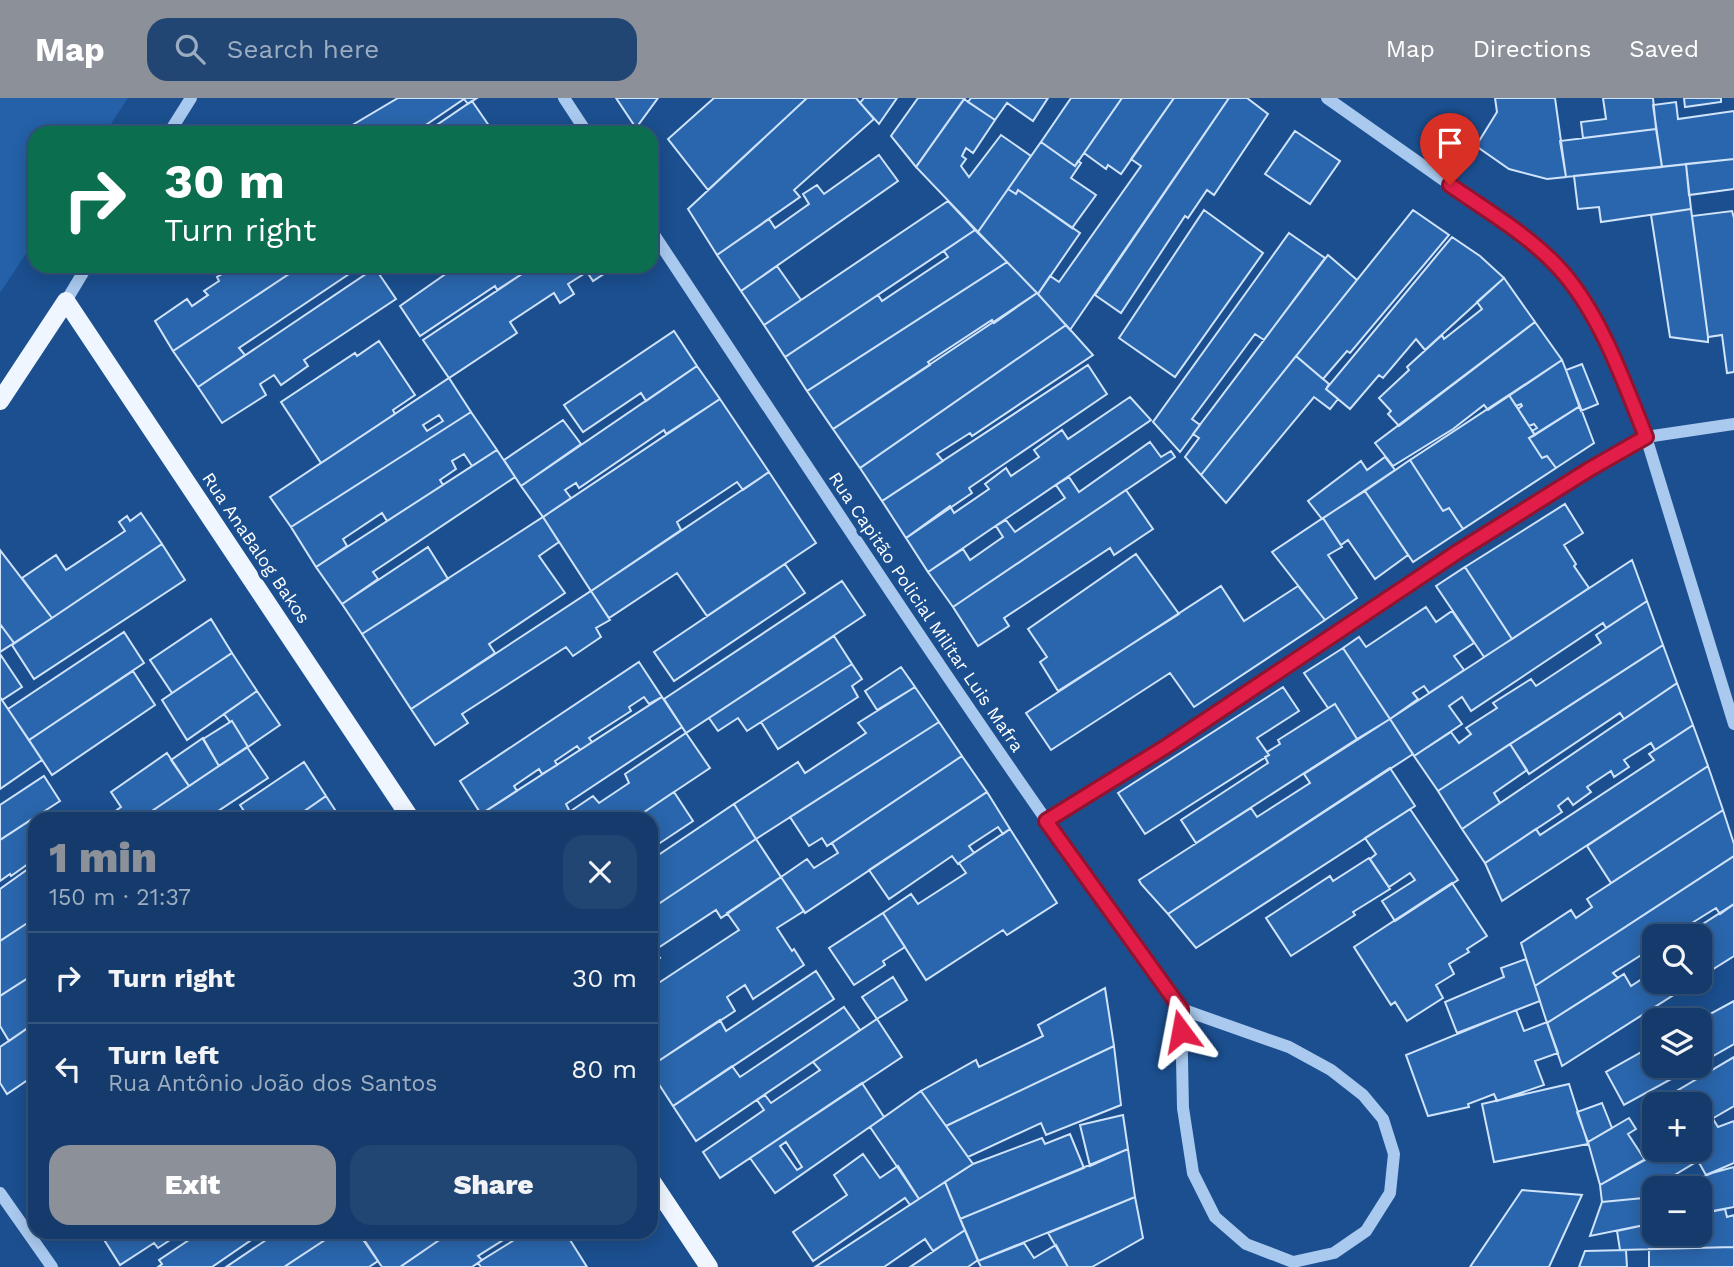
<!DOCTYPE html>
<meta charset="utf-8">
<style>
body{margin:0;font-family:"Work Sans",sans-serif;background:#214673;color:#f1f3f6;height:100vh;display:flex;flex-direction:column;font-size:26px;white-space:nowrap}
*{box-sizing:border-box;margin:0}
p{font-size:23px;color:#9dadc1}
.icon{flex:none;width:38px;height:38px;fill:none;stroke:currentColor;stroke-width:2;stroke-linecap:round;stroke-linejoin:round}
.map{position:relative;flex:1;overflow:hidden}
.drawer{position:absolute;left:28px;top:714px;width:630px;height:427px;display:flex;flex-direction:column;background:#143b6b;border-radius:21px;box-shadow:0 4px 18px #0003,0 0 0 2px #33557e}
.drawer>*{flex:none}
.banner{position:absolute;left:28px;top:28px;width:630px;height:147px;border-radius:21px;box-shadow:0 4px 18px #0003,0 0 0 2px #33557e;background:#0b6e4f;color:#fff;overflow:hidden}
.buttons{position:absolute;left:1642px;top:826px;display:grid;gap:14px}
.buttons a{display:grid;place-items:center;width:70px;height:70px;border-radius:14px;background:#143b6b;box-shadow:0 4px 18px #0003,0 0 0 2px #33557e;font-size:35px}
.pin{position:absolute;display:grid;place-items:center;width:60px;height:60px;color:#fff;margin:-72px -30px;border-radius:50% 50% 50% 0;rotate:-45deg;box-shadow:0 0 7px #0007}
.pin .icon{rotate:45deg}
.me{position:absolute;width:77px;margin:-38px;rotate:347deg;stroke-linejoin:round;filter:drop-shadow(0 0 5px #0008)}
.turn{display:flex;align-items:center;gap:24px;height:147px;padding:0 21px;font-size:32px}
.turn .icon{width:91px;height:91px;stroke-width:2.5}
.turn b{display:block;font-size:49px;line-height:60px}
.round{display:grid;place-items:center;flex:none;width:74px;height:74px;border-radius:21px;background:#214673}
.headline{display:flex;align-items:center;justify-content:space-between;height:119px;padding:0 21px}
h1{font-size:42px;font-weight:800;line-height:52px;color:#8c9099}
.action{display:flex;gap:14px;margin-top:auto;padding:14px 21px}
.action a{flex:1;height:80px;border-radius:21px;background:#8c9099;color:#fff;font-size:28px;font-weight:800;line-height:80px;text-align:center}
.action a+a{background:#214673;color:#f1f3f6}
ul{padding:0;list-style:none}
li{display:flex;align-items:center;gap:21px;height:91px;padding:0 21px;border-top:2px solid #33557e}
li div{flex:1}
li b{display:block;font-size:26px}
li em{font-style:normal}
header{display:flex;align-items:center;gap:42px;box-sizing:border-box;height:98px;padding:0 35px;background:#8c9099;color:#fff}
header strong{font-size:33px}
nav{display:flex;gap:38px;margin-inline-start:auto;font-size:24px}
.search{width:490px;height:63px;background:#214673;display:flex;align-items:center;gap:18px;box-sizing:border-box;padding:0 24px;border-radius:21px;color:#9dadc1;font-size:26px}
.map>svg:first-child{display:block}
</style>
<header>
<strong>Map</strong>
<div class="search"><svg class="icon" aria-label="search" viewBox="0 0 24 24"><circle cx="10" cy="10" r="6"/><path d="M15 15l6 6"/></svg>Search here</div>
<nav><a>Map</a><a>Directions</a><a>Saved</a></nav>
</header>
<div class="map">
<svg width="1734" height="1169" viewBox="0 0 1734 1169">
<rect width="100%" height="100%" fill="#1b4f8f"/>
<path fill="#2461a8" d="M0,0H128L105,35H35V142L0,195Z"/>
<path fill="#2a66ad" stroke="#cfe3fa" stroke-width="2" fill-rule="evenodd" d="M398,0H477L468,6L464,1L414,35H339Z
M616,0H658L636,30Z
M714,0H807L708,92L668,41Z
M807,0H856L874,21L794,92L800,99L717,157L688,111Z
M864,0H897L879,26L860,5Z
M918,0H965L916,69L891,38Z
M971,0H1048L1033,23L1007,5L995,22L968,4Z
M1071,0H1122L1075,68L1041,44Z
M1122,0H1174L1121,76L1108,67L1106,71L1084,55Z
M1174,0H1229L1070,232L1038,196L1050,178L1059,184L1141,68L1131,61Z
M1229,0H1247L1268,16L1214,97L1207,92L1188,120L1185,118L1121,215L1095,197Z
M1495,0H1555L1566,79L1547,81L1509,71L1476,48L1497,14Z
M1603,0H1653L1656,31L1583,40L1581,24L1606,21Z
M1684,0H1721V4L1685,9Z
M964,1L995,22L973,55L966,50L962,58L966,61L961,68L969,79L1001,37L1031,58L978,134L916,69Z
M472,3L492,32L488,35H425Z
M1676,4L1678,21L1734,13V61L1662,69L1653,7Z
M1656,31L1662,69L1566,79L1560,43Z
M1295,33L1340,63L1310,106L1265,76Z
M1041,44L1075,68L1078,63L1081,65L1071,80L1096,97L1072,130L1018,92L1016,96L1008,91Z
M879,57L898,83L741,193L717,157L769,121L775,130L809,106L803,96L817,87L824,96Z
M1734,61V91L1689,97L1686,66Z
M1686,66L1691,111L1601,124L1599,109L1578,111L1574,78Z
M1008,91L1016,96L1018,92L1080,135L1038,196L978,134Z
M948,103L975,132L785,259L764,227Z
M1691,111L1708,239V244L1670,239L1651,117Z
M1204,112L1263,155L1175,279L1119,240Z
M1413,112L1449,137L1350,255L1347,253L1323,281L1296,258Z
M1732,113L1734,120V274L1727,275L1722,237L1708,239L1692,118Z
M975,132L1007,164L807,293L785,259L878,197L882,203L948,159L944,153Z
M1289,135L1325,160L1264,242L1255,236L1192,321L1200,327L1180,354L1153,324Z
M1452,139L1480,158L1504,180L1425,252L1416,241L1383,280L1379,277L1350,311L1326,291Z
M1328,157L1357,182L1201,377L1185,359L1199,340L1193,336Z
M1007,164L1037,195L994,225L992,222L928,264L930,267L833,331L807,293Z
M219,168H301L173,253L155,223L187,201L192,208L208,197L204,193L219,183L217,179L224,175Z
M301,168H361L239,250L245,257L198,289L173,253Z
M457,168H530L531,170L497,192L495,188L420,238L400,208Z
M534,168H616L593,183L587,174L568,186L574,196L560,205L554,195L510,224L517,235L449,280L423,242Z
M777,168L801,202L764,227L741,193Z
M375,170L396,201L304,262L308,268L281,287L274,277L260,286L266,297L222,325L198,289Z
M1504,180L1535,224L1399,328L1388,316L1391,313L1379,300L1409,272L1407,269L1442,237L1444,241L1482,211L1477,204Z
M1037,195L1066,227L860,370L833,331Z
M1535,224L1562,262L1488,312L1484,307L1453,331L1393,368L1375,345Z
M1066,227L1093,257L972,338L970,335L937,356L943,363L882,403L860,370Z
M674,233L697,268L646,303L641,295L583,334L564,307Z
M379,243L415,297L393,312L395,316L321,365L281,304L355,255L357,258Z
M1296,258L1329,286L1326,291L1338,301L1330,311L1314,299L1226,405L1201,377Z
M1562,262L1580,308L1535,337L1532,333L1537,330L1534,326L1529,328L1518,311L1522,308L1521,306L1516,308L1509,297Z
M1582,266L1598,306L1581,313L1566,272Z
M1088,267L1107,296L969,390L972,395L906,440L882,403Z
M697,268L720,301L666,336L664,332L579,390L576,385L565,392L571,400L543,419L521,388Z
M449,280L471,314L291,429L270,399ZM439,317L443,323L427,333L423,327Z
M1509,297L1535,337L1529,340L1542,360L1547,358L1556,370L1463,431L1449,410L1443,413L1410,362Z
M1130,299L1151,322L928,474L906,440L950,408L954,415L989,391L985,386L1006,370L1011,378L1039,359L1034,352L1062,332L1068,341Z
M720,301L769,374L743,392L737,384L677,424L681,432L591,493L543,419Z
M1580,308L1594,345L1556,370L1547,358L1542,360L1529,340Z
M471,314L497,352L472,368L464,356L452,363L456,371L440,382L443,387L387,423L382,415L343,441L347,448L316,469L291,429Z
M563,322L581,346L521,388L504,362Z
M1150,344L1161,359L1171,353L1175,359L953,509L928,474L963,451L970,462L1003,439L996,428L1006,422L1015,434L1065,400L1056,387L1069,379L1079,394Z
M497,352L515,379L373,474L378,481L342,506L316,469Z
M1385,359L1395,372L1322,421L1308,403L1361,363L1367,372Z
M1410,362L1443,413L1449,410L1463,431L1413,464L1365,393Z
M769,374L816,445L707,518L677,475L609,520L591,493Z
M1126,392L1153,431L1114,457L1110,450L1004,520L1009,528L978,548L953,509Z
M1365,393L1408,457L1375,481L1348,442L1341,447L1323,420Z
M1565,406L1583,435L1564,447L1576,466L1574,468L1589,490L1512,541L1465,469Z
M141,415L162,446L52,520L22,480L56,457L66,472L125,433L119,424L127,418L130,423Z
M543,419L559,444L539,458L565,495L489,546L495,555L411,611L362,536Z
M1323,420L1342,449L1328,457L1357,500L1325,522L1272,454Z
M162,446L185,482L34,581L12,547Z
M428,449L448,481L362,536L342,506Z
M0,452L52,520L14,545L0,526Z
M1136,456L1179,516L1058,593L1040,564L1047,559L1028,531Z
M1632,462L1647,503L1606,530L1603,525L1471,613L1462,599L1449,608L1462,626L1414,658L1390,621Z
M785,466L805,495L674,583L654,554Z
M1465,469L1512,541L1484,559L1436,488Z
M842,483L865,517L686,635L664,601Z
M1221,488L1244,523L1298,488L1325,522L1194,609L1170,575L1051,652L1026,615Z
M591,493L610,522L596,530L601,539L573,558L566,549L462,616L468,625L435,647L411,611Z
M1647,503L1663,547L1438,693L1414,658L1451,634L1459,645L1471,636L1466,630L1497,610L1493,605L1531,581L1536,588L1601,545L1596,537Z
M1426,509L1436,524L1452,513L1474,545L1454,558L1464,572L1429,595L1424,588L1413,595L1418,601L1390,621L1343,550L1359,539L1366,549Z
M211,521L232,555L172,595L150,562Z
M0,526L14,545L0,554Z
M124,534L144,565L29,642L8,611Z
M834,538L852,566L747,633L738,620L718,633L709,620Z
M1663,547L1677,585L1624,621L1620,615L1529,676L1510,646Z
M1343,550L1390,621L1357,641L1335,606L1328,610L1304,575Z
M232,555L257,593L187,642L162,602Z
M0,556L22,589L2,602L0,599Z
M639,564L662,599L649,606L644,599L629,609L631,613L589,640L592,644L580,652L577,648L555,663L557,667L542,676L539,671L514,688L517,693L481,716L460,683Z
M852,566L862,581L852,588L858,599L778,651L761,624Z
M901,569L915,589L877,612L865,593Z
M133,573L155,607L52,677L29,642Z
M1677,585L1693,627L1655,652L1651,645L1624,662L1629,669L1614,679L1611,673L1587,689L1591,694L1573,707L1568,700L1558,708L1562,714L1485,765L1462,731Z
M915,589L939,624L756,741L734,706L798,664L805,675L866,635L858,625Z
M1283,589L1299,613L1257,640L1269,657L1145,736L1118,695Z
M257,593L280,627L248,649L232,623L230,624L224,616Z
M0,599L42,662L0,691Z
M662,599L682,629L566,706L570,714L559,721H485L481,716Z
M1335,606L1357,641L1196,745L1181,722L1268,665L1265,659L1269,657L1267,654L1280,646L1278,642Z
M1390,621L1413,656L1168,816L1141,786L1139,782L1251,710L1257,719L1310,685L1304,676Z
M232,623L248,649L219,668L203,641Z
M939,624L962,658L827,748L822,740L809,748L790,719Z
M1693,627L1708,668L1502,803L1485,765L1536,731L1540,737L1654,662L1649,656Z
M686,635L710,670L674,694L634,721H559L593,698L599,705L629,685L625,676Z
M203,640L219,668L189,688L171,662Z
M1510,646L1527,672L1494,695L1500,705L1462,731L1438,693Z
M247,649L268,680L206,721H140Z
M167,655L189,688L140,721H104L121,709L111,694Z
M962,658L987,694L805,815L781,779L807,761L814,770L838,755L832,745Z
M304,664L326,698L293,721H239L246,716L240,707Z
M1708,668L1723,712L1611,785L1587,748Z
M1390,670L1415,708L1196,850L1168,816Z
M44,678L60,703L0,742V707Z
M674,694L693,723L651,751V721H634Z
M987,694L1010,731L1003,736L998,729L969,748L974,755L959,765L958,766L952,758L889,801L869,772Z
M326,698L341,721H293Z
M734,706L756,741L651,811V762Z
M1410,711L1458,782L1395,823L1382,803L1415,782L1410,775L1389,789L1370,761L1376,756L1365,740Z
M1723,712L1734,746V758L1535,888L1521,845L1571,812L1576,820L1592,809L1587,801Z
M35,719L37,721H35V761L11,778L10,776L0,783V742Z
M1010,731L1057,805L1007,837L1003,832L926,882L883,815L911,796L918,806L966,775L959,765Z
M756,741L781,779L721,820L716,812L655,852L660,860L651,865V811Z
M1734,758V806L1720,816L1716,810L1671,838H1654V849L1613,875L1618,880L1547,925L1535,888Z
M1369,760L1390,791L1353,814L1355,817L1291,858L1266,820L1330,778L1333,783Z
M35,766V820L0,843V791Z
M781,779L804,813L777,830L792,853L794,851L804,867L753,901L745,887L727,899L735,913L651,968V890L739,832L727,815Z
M1452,785L1487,838L1467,851L1469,854L1449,866L1454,876L1436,887L1443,900L1407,923L1395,904L1391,907L1354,849Z
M1734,806V858L1699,880V841L1704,838L1698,829Z
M883,815L905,849L883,863L885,867L854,887L829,850Z
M35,820V867L30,870L34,876L0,898V843Z
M1526,861L1540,903L1457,935L1445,904L1504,879L1501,870Z
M816,873L834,901L673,1008L651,974V968L720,922L726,933Z
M1654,873V884H1694L1562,968L1547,925L1624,876L1631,888Z
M33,877L35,880V925L9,943L0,928V898Z
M893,879L907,902L877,921L862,899Z
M1105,890L1114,948L946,1028L921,993L976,962L979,969L1043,938L1038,927Z
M1734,903V946L1699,966V922Z
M844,909L860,932L696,1043L673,1008L732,968L740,979Z
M1516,912L1524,933L1547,924L1558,955L1535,963L1544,987L1497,1003L1494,996L1468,1006L1469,1009L1428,1018L1406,957Z
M877,921L902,959L720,1080L703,1054L764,1012L757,1002L765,997L771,1005L820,972L813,964Z
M35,925V977L7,996L0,985V949Z
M1654,947V968H1695L1624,1007L1606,974Z
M1114,948L1121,1007L1046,1037L1041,1025L968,1059L946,1028Z
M1734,959V1008L1710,1022L1705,1014L1699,1018V1006H1667L1663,1001Z
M862,985L884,1019L775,1095L750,1060ZM786,1044L802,1069L797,1072L780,1048Z
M1569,986L1588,1046L1494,1064L1482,1006Z
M921,993L973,1066L919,1101L870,1029Z
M1602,1005L1612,1030L1588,1044L1577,1014Z
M1123,1017L1128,1051L1090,1068L1080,1027Z
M1629,1020L1636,1031L1628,1036L1645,1062L1600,1087L1588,1044Z
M1713,1021L1718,1029L1734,1023V1065L1706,1077L1698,1063L1668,1081L1674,1090H1654V1099L1602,1104L1600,1087L1661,1052H1699V1029Z
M1070,1036L1084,1070L960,1121L945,1084L973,1066L1042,1040L1045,1046Z
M1128,1051L1135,1099L978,1163L960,1121Z
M863,1056L880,1080L898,1068L919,1101L910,1107L905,1100L813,1163L793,1134L847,1097L834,1077Z
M1734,1069V1109L1707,1114L1702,1099L1699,1100V1090H1675L1712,1075Z
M945,1084L965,1132L933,1153L925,1141L884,1169H815Z
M1522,1092L1582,1097L1549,1169H1470Z
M1135,1099L1143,1140L1092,1169H1068L1048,1135Z
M1654,1099V1125L1590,1138L1602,1104Z
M1725,1111L1727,1119L1734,1117V1149L1620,1152L1617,1133L1654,1125V1136H1699V1116Z
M965,1132L978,1162L968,1169H910Z
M112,1134H182L158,1150L154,1145L120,1167L103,1140Z
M201,1134H263L212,1169H158L162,1166L159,1162Z
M278,1134H337L284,1169H226Z
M337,1134H359L378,1163L369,1169H284Z
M359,1134H377L364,1143Z
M377,1134H451L400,1169H382L364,1143Z
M451,1134H516L478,1158L482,1162L472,1169H400Z
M527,1134H565L587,1169H481L478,1165L482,1162Z
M1024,1145L1034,1160L1056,1147L1068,1169H981L978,1163Z
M1734,1149V1169H1649V1151Z
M1626,1152L1627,1169H1579L1585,1153Z"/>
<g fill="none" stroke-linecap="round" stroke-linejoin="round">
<path stroke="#a9c9ee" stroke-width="12" d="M564,0L587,35
M1327,0L1533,145L1559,170L1583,202L1615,262L1646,339L1734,626
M169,35L191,0
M651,132C824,394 995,657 1181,911
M66,203L87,168
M1046,723L1167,648L1459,453L1590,371L1646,339L1734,326
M1181,911L1289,949L1331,972L1363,997L1383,1021L1394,1056L1390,1095L1366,1133L1334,1155L1293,1164L1246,1146L1215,1119L1193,1075L1183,1010Z
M0,1095L52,1169"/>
<path stroke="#f0f6ff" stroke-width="18" d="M0,303L66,203L411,721
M651,1082L709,1169"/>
</g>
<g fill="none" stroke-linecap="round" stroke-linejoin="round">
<g stroke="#92132f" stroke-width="18">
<path id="route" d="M1181,933V911L1046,723L1167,648L1459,453L1590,371L1646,339C1624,284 1599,212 1557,168C1527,136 1487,113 1450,87"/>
</g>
<use href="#route" stroke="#e11d48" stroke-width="12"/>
</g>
<g text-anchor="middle" stroke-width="7" stroke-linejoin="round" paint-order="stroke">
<g font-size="18" fill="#fff" stroke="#1b4f8f">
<text transform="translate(256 450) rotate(56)" y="6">Rua AnaBalog Bakos</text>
<text transform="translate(926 514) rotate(56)" y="6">Rua Capitão Policial Militar Luis Mafra</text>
</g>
</g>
</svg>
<div class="buttons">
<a><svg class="icon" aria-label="search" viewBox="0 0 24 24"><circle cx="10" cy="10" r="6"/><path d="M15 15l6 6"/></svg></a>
<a><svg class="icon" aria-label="layers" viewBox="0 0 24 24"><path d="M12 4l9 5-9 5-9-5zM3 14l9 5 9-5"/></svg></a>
<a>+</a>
<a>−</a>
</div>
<div class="pin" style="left:1450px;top:87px;background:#d93025"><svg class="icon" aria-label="arrive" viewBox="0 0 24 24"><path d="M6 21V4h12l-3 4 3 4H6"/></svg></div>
<svg class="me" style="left:1181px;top:933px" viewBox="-20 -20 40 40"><path d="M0-17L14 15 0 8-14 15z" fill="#e11d48" stroke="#fff" stroke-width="4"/></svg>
<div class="banner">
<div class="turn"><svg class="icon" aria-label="right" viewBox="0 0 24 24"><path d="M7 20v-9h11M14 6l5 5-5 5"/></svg><div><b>30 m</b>Turn right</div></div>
</div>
<section class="drawer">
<div class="headline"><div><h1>1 min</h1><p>150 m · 21:37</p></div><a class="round"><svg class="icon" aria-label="close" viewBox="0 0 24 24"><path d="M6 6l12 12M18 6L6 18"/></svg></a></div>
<ul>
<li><svg class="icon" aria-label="right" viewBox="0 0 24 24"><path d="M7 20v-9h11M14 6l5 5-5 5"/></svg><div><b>Turn right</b></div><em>30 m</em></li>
<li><svg class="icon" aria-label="left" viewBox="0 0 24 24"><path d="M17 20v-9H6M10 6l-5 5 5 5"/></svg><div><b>Turn left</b><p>Rua Antônio João dos Santos</p></div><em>80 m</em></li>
</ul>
<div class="action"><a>Exit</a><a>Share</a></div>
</section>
</div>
